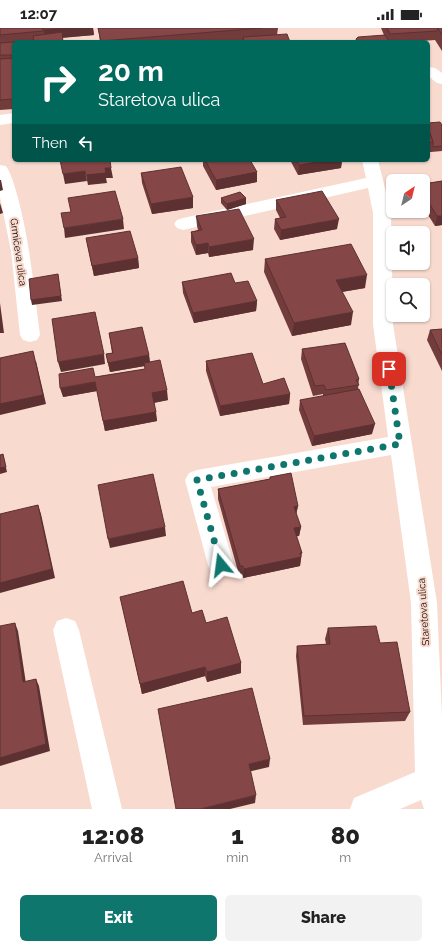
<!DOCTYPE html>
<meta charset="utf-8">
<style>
body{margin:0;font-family:Raleway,sans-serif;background:#f2f2f2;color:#222;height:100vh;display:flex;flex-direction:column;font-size:15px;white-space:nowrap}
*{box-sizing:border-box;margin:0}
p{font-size:13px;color:#767676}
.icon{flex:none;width:22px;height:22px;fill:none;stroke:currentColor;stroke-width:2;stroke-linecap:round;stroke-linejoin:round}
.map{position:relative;height:781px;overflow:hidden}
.side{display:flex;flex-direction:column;background:#fff;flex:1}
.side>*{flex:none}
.top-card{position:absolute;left:12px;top:12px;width:418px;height:122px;border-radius:6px;box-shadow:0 1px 3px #0004;background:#00695c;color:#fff;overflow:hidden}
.needle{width:26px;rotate:35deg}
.tools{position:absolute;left:386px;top:146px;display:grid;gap:8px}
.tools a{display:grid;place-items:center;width:44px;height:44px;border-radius:6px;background:#fff;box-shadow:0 1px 3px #0004;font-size:20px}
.pin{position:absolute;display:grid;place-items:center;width:34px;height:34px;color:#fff;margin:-17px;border-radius:8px;box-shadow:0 2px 6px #0006}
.me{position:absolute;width:44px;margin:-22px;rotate:344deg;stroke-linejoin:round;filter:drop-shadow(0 0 3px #0008)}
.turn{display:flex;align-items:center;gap:14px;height:84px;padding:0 20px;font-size:18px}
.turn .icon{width:52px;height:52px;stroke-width:2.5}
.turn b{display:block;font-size:28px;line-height:34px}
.then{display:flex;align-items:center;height:38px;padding:0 20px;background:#0003;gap:8px;font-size:15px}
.eta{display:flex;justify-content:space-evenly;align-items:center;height:68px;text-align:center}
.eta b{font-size:24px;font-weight:800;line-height:28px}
.action{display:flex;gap:8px;margin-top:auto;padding:8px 20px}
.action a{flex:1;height:46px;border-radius:6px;background:#0f766e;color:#fff;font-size:16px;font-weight:800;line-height:46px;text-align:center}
.action a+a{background:#f2f2f2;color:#222}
.status{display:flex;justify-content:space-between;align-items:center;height:28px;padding:0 20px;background:#fff;direction:ltr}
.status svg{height:11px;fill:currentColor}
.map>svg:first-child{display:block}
</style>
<div class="status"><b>12:07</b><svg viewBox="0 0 49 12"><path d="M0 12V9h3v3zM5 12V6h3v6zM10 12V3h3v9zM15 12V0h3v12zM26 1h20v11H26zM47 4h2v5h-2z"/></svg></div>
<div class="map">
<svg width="442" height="781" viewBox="0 0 442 781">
<rect width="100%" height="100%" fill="#f8dacf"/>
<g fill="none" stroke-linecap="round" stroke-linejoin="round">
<path fill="#fff" fill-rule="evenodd" d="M428,39L435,40L442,45V56L437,55L428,48Z
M14,85V95L0,97V87Z
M362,132H378L391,185L393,296L437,575L442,689V781H424L421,772L400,781H350L354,770L415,744L411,575L391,427L211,459L234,537L230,545L221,548L212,545L208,537L185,452L189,445L197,442L388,409L373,296V185L368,160L183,202L177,200L174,196L177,192L183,190L366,150Z
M0,137L6,138C12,147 15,160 18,170C30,215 34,261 40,307L37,312L30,314L23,312L20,307L11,223L0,169Z
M66,590L75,593L79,602L122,781H92L53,602L57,593Z"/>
</g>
<path fill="#723c3d" d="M0,0H93L94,7L62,10L63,14H14V81L0,82Z
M98,0H278L277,7L290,14H100Z
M381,0H442V23L435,12L408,14H356V11L384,7Z
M428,56L430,59L428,69Z
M428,95L442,97V123L431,124H428Z
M203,132H250L257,154L216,162L203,138Z
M290,132H342L341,140L298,147Z
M141,145L193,180L152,186L142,155Z
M442,153V197L435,198L423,179V156Z
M221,170H246V176L227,182L221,175Z
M276,172L337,201L280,212L274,201L275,191L280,190L276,182Z
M196,188L253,222L209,229L208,225L196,227L191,214V204L198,202L197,198Z
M86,210L138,230L139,240L94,248L88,220Z
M265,231L365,260L342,264L351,297L292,308L264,244Z
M182,254L235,255L257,273L256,283L194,295L183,265Z
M442,301V343L427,312L430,302Z
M109,305L149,327L150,334L168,372L154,375L157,393L105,403L97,363L63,369L95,349L145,341V338L110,344L106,326L112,325Z
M302,321L359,351L358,361L372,406L312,418L299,382L300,372L323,368V366L313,368L301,331Z
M206,333L263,356L290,366L289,376L220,388L206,343Z
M270,449L298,478L296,486L301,499L299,508H296L302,525L300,538L243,550L242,546L239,547L218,471V461L270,451Z
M123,579L192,585L206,595L241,635V645L207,654L205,648L142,666Z
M328,600L380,615L410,684L405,693L303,697L296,628L297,618L326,616L325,611Z"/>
<path fill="#5d3132" d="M63,0H93L94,7L45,11L44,2Z
M329,132H342L341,140L298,147L299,137Z
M105,140H111L113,150H106L107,155L88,157L86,147Z
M85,143L87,153L65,156L63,146Z
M257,144V154L216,162V152Z
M0,152H1L3,162L0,163Z
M193,169V180L152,186L151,176Z
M246,170V176L227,182V176Z
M0,175L3,185L0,186Z
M437,188H442V197L435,198Z
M123,191L124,201L65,210L64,200Z
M339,191L337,201L280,212L281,202Z
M254,211L253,222L209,229V219Z
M208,215V225L196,227V217Z
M138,230L139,240L94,248L92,238Z
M58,246L62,273L32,277L31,272Z
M367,247L365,260L335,265L336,252Z
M257,273L256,283L194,295L193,285Z
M0,275L4,305H0Z
M353,284L351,297L292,308L294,295Z
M104,326L105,336L61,344L58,334Z
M149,327L150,337L110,344L108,335Z
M36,333L46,376L0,387V376Z
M95,354L97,363L63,369L60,360Z
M167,362L168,372L152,375V365Z
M290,366L289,376L220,388V378Z
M156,384L157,393L105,403L103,393Z
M375,396L372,406L312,418L314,408Z
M3,426L7,444L0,446V440Z
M38,477L41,486L55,550L0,565V555Z
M298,478L296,487L294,479Z
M165,499L166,508L110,520L108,511Z
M301,499L299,508L293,509L294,500Z
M301,529L300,538L243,550L244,541Z
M15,595L18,603L27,662L23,654Z
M241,635V645L207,654V644Z
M205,639V648L142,666L140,656Z
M36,651L39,658L50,723L0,738V730Z
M270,731L269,739L248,744L249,736Z
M256,767L255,775L230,781H200Z"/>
<path fill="#854647" stroke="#5d3132" d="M0,0H63L44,2L43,0V3L0,7Z
M98,0H262L101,13Z
M387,0H438L437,3L390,6Z
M438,0H442V7Z
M62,4L63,14H34V13V14L33,8Z
M287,6L290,14H244L243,9Z
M385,7L389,13H395V14H357L356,11L358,9Z
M34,13V14H14Z
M14,14V27H0V15Z
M14,30V71L0,72V31Z
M440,94L442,97V118L433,119V114L428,100V95Z
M428,100L433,114H428Z
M60,132H110L111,140H105L106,145L86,147L85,143L63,146Z
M205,132H250L257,144L216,152Z
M296,132H329L299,137Z
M181,139L193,169L151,176L141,145Z
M442,153V188H437L423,165V156Z
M115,163L123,191L64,200L61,185L71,184L68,170Z
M322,163L339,191L281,202L275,191L286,189L276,172Z
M240,164L246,170L227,176L221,170Z
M239,181L254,211L209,219L208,215L196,217L191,204L202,202L196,188Z
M130,203L138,230L92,238L86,210Z
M351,216L367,247L336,252L353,284L294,295L265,231Z
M231,245L235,255L248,253L257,273L193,285L182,254Z
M58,246L61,268L31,272L29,251Z
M95,284L104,326L58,334L52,291Z
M142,299L149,327L108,335L106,326L113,325L109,305Z
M442,301V327L430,302Z
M345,315L359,351L356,352L359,357L326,362L324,357L315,358L302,321Z
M33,323L43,367L0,376V330Z
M252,325L263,356L284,350L290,366L220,378L206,333Z
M160,332L167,362L152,365L156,384L103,393L95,354L60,360L59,346L93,340L95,349L145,341L144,335Z
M359,361L375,396L314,408L300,372Z
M3,426L6,439L0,440V427Z
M291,445L298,478L294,479L301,499L294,500L302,525H300L301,529L244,541L243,538H240L218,461L270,451V449Z
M153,446L165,499L108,511L98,457Z
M38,477L52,541L0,555V486Z
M183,553L192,585L202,582L206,595L227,589L241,635L207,644L205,639L140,656L120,569Z
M15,595L23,654L36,651L46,716L0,730V598Z
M376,598L380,615L397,614L410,684L304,688L297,618L330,616L328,600Z
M252,660L270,731L249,736L256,767L200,781H176L158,681Z"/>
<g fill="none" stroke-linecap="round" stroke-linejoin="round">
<path stroke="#0f766e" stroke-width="7" stroke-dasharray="0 12.6" d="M221,537L197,452L400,416L389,341"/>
</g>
<g text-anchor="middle" stroke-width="4" stroke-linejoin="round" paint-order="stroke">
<g font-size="10" fill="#170703" stroke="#f8dacf">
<text transform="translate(19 224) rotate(82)" y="4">Grmičeva ulica</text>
<text transform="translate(423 584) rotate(-94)" y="4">Staretova ulica</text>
</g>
</g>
</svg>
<div class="tools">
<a><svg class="needle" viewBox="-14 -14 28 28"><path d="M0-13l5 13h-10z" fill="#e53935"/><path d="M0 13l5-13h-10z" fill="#767676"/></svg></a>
<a><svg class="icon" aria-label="sound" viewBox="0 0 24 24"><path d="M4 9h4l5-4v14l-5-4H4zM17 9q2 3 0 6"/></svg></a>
<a><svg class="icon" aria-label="search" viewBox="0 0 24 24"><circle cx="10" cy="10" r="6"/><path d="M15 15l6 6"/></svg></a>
</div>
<div class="pin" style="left:389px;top:341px;background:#d93025"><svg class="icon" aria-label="arrive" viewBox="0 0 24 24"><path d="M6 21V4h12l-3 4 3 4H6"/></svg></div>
<svg class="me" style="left:221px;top:537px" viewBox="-20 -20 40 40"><path d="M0-17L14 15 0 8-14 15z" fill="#0f766e" stroke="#fff" stroke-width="4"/></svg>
<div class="top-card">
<div class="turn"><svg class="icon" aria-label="right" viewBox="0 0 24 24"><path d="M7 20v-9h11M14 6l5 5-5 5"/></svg><div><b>20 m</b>Staretova ulica</div></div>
<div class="then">Then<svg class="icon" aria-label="left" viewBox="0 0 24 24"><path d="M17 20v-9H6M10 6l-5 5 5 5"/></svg></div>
</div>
</div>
<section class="side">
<div class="eta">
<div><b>12:08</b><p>Arrival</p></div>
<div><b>1</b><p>min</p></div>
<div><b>80</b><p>m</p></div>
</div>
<div class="action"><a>Exit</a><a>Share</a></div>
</section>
